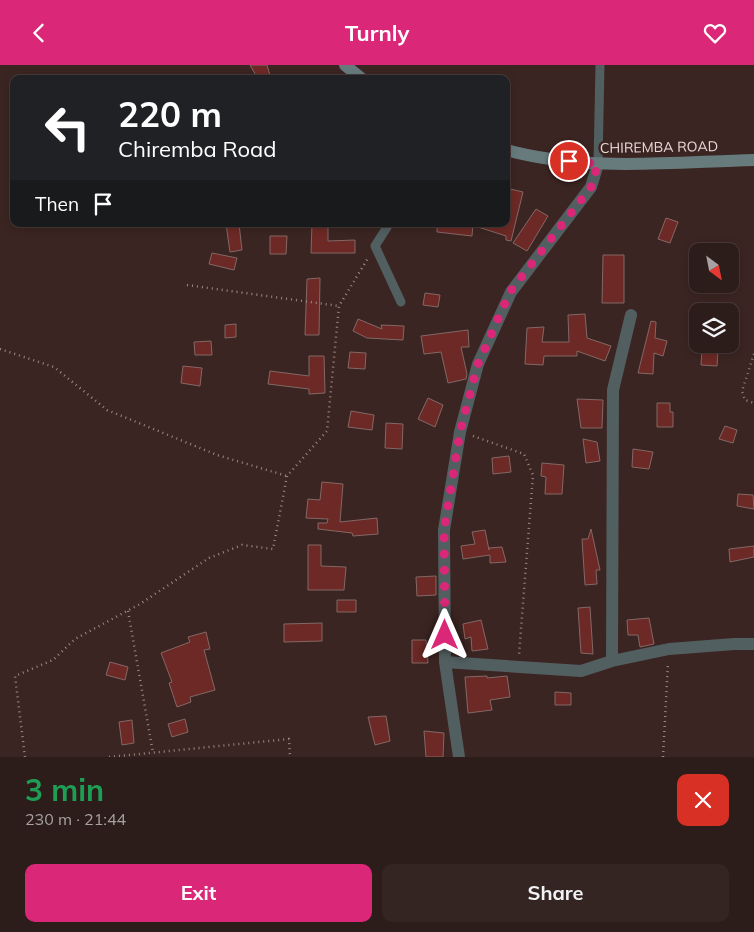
<!DOCTYPE html>
<meta charset="utf-8">
<style>
body{margin:0;font-family:Mulish,sans-serif;background:#342523;color:#f1f3f6;height:100vh;display:flex;flex-direction:column;font-size:19px;white-space:nowrap}
*{box-sizing:border-box;margin:0}
p{font-size:16px;color:#a6a1a2}
.icon{flex:none;width:28px;height:28px;fill:none;stroke:currentColor;stroke-width:2;stroke-linecap:round;stroke-linejoin:round}
.map{position:relative;height:692px;overflow:hidden}
.panel{display:flex;flex-direction:column;background:#2c1c1a;flex:1}
.panel>*{flex:none}
.banner{position:absolute;left:10px;top:10px;width:500px;height:152px;border-radius:10px;box-shadow:0 2px 8px #0003,0 0 0 1px #483a39;background:#202124;color:#fff;overflow:hidden}
.needle{width:32px;rotate:148deg}
.tools{position:absolute;left:689px;top:178px;display:grid;gap:10px}
.tools a{display:grid;place-items:center;width:50px;height:50px;border-radius:10px;background:#2c1c1a;box-shadow:0 2px 8px #0003,0 0 0 1px #483a39;font-size:25px}
.pin{position:absolute;display:grid;place-items:center;width:42px;height:42px;color:#fff;margin:-21px;border:2px solid #fff;border-radius:50%;box-shadow:0 1px 5px #0007}
.me{position:absolute;width:55px;margin:-28px;rotate:0deg;stroke-linejoin:round;filter:drop-shadow(0 0 4px #0008)}
.turn{display:flex;align-items:center;gap:18px;height:105px;padding:0 25px;font-size:22px}
.turn .icon{width:65px;height:65px;stroke-width:2.5}
.turn b{display:block;font-size:35px;line-height:42px}
.then{display:flex;align-items:center;height:48px;padding:0 25px;background:#0003;gap:10px;font-size:19px}
.round{display:grid;place-items:center;flex:none;width:52px;height:52px;border-radius:10px;background:#342523}
.headline{display:flex;align-items:center;justify-content:space-between;height:85px;padding:0 25px}
h1{font-size:30px;font-weight:700;line-height:38px;color:#1e9e55}
.button{display:flex;gap:10px;margin-top:auto;padding:10px 25px}
.button a{flex:1;height:58px;border-radius:10px;background:#db2777;color:#fff;font-size:20px;font-weight:700;line-height:58px;text-align:center}
.button a+a{background:#342523;color:#f1f3f6}
header{display:flex;justify-content:space-between;align-items:center;height:65px;padding:0 25px;background:#db2777;color:#fff;font-size:22px;font-weight:700}
.map>svg:first-child{display:block}
</style>
<header><svg class="icon" aria-label="back" viewBox="0 0 24 24"><path d="M15 5l-7 7 7 7"/></svg>Turnly<svg class="icon" aria-label="heart" viewBox="0 0 24 24"><path d="M12 20l-8-8c-3-5 5-10 8-4 3-6 11-1 8 4z"/></svg></header>
<div class="map">
<svg width="754" height="692" viewBox="0 0 754 692">
<rect width="100%" height="100%" fill="#3b2522"/>
<path fill="#6c2925" stroke="#836865" d="M250,0H267L271,14H258Z
M506,123L523,127L511,176L506,175V171L475,161L476,159H506Z
M536,144L548,151L527,186L513,178Z
M666,153L678,157L670,178L658,174Z
M226,159H239L242,185L230,187Z
M312,159H328V176L355,175V188H311Z
M437,159H473L472,171L437,167Z
M270,171H287L286,189H270Z
M212,188L237,193L234,205L209,199Z
M603,190H624V238H602Z
M320,213L319,270H305L307,214Z
M425,228L440,230L438,242L423,240Z
M585,249L587,273L611,281L605,296L577,286V291H544L543,300L525,299L527,263L544,262L542,277H569L568,250Z
M358,254L382,264L381,260L404,261L403,275L367,273L353,266Z
M651,256L656,257L655,273L667,276L663,291L654,288L653,309L638,308Z
M236,259V272L225,273V260Z
M468,265L469,282H461L467,309L466,314L448,318L441,287L424,289L421,271Z
M211,276L212,290H195L194,277Z
M702,284L718,285L717,301L701,300Z
M350,287L366,288L365,304L348,303Z
M309,291H324L325,328L309,329V324L268,319L270,306L309,311Z
M183,301L202,303L200,321L181,318Z
M428,333L443,340L435,362L418,354Z
M577,334L603,335L602,363H581Z
M657,338H670V347H673V362H657Z
M351,346L374,350L372,365L348,362Z
M386,358L403,359L402,384L385,383Z
M725,361L737,365L733,378L719,374Z
M583,374L597,377L600,396L586,398Z
M633,384L653,387L649,404L632,402Z
M509,391L511,407L493,409L492,393Z
M542,398L564,400L562,429H545L546,412L541,411Z
M322,417L343,419L340,457L377,453L378,469L353,471L352,468L318,464V458H327L328,454L306,453L308,434L320,435Z
M738,429L753,430L754,444L737,441Z
M591,464L600,505H596L597,519L585,520L582,474H588Z
M485,465L489,485V483L502,482L506,497L490,498V490L463,494L461,481L475,479L472,467Z
M308,480H321V501L346,502L344,525H308Z
M754,481V492L730,497L729,484Z
M436,511V530L417,531L416,512Z
M337,535H356V547H337Z
M590,542L593,589L581,588L578,543Z
M649,553L654,579L640,582L638,570H628L627,555Z
M481,555L488,584L472,586L471,572L465,574L463,559Z
M322,558V576L284,577V559Z
M206,567L210,584L204,585L215,625L190,632L191,637L177,642L169,618L172,617L161,588L190,577L188,572Z
M412,575H426L428,598H412Z
M110,597L128,602L125,615L106,610Z
M487,611V613L507,611L510,632L490,635L492,645L468,648L465,612Z
M555,627L571,628V640H555Z
M386,651L390,676L375,680L368,652Z
M185,654L188,667L172,672L168,659Z
M132,655L134,678L122,680L119,657Z
M424,666L444,668L443,692H426Z"/>
<g fill="none" stroke-linecap="round" stroke-linejoin="round">
<path stroke="#9a8885" stroke-width="2.5" stroke-dasharray="1 4" stroke-linecap="butt" d="M187,220L339,241
M0,284L54,302L107,345L217,390L287,411
M754,289L742,326L745,335L754,338
M473,371L524,389L533,410L519,590
M128,546L153,688
M25,692L15,611L53,595L75,574L140,539L209,493L242,480L273,484L287,411L327,366L339,241L368,193
M109,692L289,674L290,692
M663,692L668,598"/>
<path stroke="#525f60" stroke-width="9" d="M598,99L600,0
M389,159L375,181L401,237"/>
<path stroke="#525f60" stroke-width="12" d="M612,596L613,325L631,250
M445,597L581,606L612,596L669,584L734,579H754
M459,692L445,597L444,465L460,367L478,299L511,227L591,122L598,99"/>
<path stroke="#677b7d" stroke-width="12" d="M345,0L362,14
M506,85C586,107 672,97 754,95"/>
</g>
<g fill="none" stroke-linecap="round" stroke-linejoin="round">
<path stroke="#db2777" stroke-width="9" stroke-dasharray="0 16.2" d="M445,570L444,465L460,367L478,299L510,227L591,122L598,99L569,96"/>
</g>
<g text-anchor="middle" stroke-width="5" stroke-linejoin="round" paint-order="stroke">
<g font-size="14" fill="#e8d9d7" stroke="#3b2522">
<text transform="translate(659 82) rotate(-1)" y="5">CHIREMBA ROAD</text>
</g>
</g>
</svg>
<div class="tools">
<a><svg class="needle" viewBox="-14 -14 28 28"><path d="M0-13l5 13h-10z" fill="#e53935"/><path d="M0 13l5-13h-10z" fill="#a6a1a2"/></svg></a>
<a><svg class="icon" aria-label="layers" viewBox="0 0 24 24"><path d="M12 4l9 5-9 5-9-5zM3 14l9 5 9-5"/></svg></a>
</div>
<div class="pin" style="left:569px;top:96px;background:#d93025"><svg class="icon" aria-label="arrive" viewBox="0 0 24 24"><path d="M6 21V4h12l-3 4 3 4H6"/></svg></div>
<svg class="me" style="left:445px;top:570px" viewBox="-20 -20 40 40"><path d="M0-17L14 15 0 8-14 15z" fill="#db2777" stroke="#fff" stroke-width="4"/></svg>
<div class="banner">
<div class="turn"><svg class="icon" aria-label="left" viewBox="0 0 24 24"><path d="M17 20v-9H6M10 6l-5 5 5 5"/></svg><div><b>220 m</b>Chiremba Road</div></div>
<div class="then">Then<svg class="icon" aria-label="arrive" viewBox="0 0 24 24"><path d="M6 21V4h12l-3 4 3 4H6"/></svg></div>
</div>
</div>
<section class="panel">
<div class="headline"><div><h1>3 min</h1><p>230 m · 21:44</p></div><a class="round" style="background:#d93025;color:#fff"><svg class="icon" aria-label="close" viewBox="0 0 24 24"><path d="M6 6l12 12M18 6L6 18"/></svg></a></div>
<div class="button"><a>Exit</a><a>Share</a></div>
</section>
